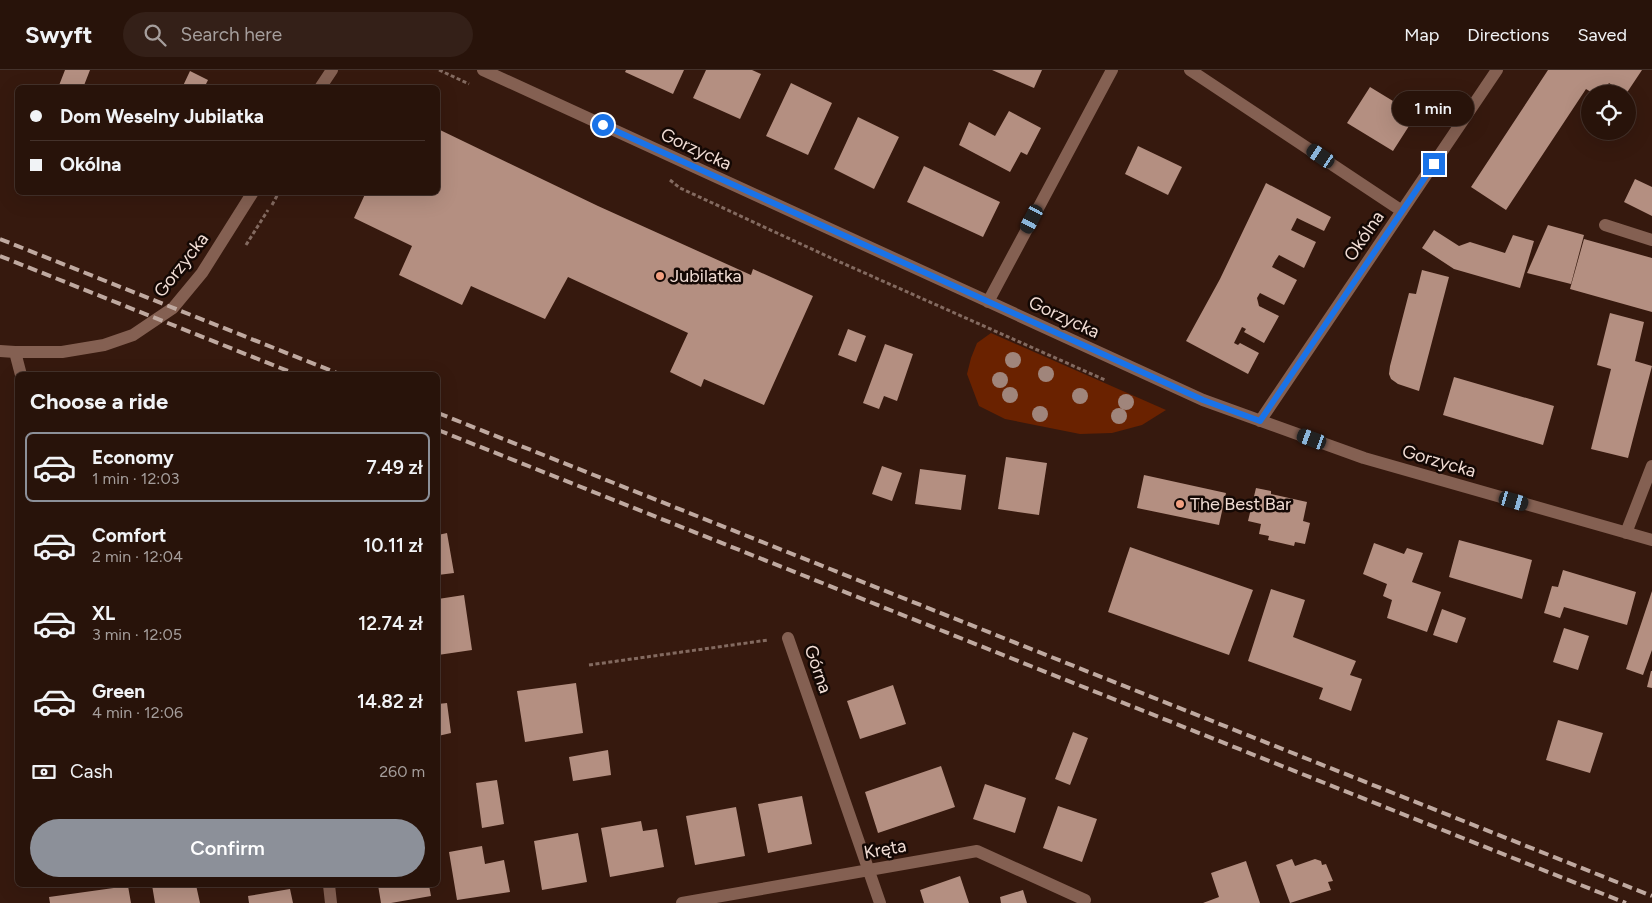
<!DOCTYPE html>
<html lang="en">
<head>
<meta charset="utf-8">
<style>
  body { margin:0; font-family:Figtree,sans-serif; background:#342018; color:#f1f3f6; height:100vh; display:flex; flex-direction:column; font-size:19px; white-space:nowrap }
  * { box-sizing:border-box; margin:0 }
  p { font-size:16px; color:#a59e9c }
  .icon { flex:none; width:28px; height:28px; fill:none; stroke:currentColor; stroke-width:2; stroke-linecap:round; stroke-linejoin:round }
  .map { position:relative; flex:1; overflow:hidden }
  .panel { position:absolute; left:15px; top:302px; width:425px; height:515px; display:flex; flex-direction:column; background:#28130a; border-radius:8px; box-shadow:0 5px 20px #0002,0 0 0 1px #44322b }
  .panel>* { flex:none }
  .guide { position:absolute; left:15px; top:15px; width:425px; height:110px; border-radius:8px; box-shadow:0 5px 20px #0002,0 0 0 1px #44322b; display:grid; align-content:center; height:110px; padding:0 15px; background:#28130a }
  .tools { position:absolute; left:1581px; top:15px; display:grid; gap:10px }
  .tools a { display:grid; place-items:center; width:55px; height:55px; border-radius:50%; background:#28130a; box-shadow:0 5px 20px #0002,0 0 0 1px #44322b; font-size:25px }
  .end { position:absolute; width:22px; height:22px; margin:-11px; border:6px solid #1a73e8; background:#fff; box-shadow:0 0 0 2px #fff }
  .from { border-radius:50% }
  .bubble { position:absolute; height:35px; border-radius:18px; background:#28130a; box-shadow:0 5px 20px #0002,0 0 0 1px #44322b; font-size:16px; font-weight:600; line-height:35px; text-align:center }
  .car { position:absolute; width:15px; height:30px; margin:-15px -8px; border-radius:6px; box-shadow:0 0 4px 1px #0007; background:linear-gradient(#222 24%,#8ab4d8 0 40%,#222 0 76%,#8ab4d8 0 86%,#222 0) }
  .guide b { display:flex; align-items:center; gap:18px; height:48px; font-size:19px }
  .guide b+b { border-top:1px solid #44322b }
  .guide i { width:12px; height:12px; background:#f1f3f6 }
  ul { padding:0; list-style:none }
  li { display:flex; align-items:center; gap:15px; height:70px; margin:0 10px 8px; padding:0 5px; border:2px solid transparent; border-radius:8px }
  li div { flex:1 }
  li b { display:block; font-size:19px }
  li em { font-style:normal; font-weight:600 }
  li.on { border-color:#8c9099 }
  li>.icon { width:45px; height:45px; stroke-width:1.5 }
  h2 { padding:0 15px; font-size:22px; line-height:60px }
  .pay { display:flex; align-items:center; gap:12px; height:55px; padding:0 15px; font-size:19px }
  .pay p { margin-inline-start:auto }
  .cta { display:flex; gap:10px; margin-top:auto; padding:10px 15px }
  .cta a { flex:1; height:58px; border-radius:30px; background:#8c9099; color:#fff; font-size:20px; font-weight:600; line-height:58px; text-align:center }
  header { display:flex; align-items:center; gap:30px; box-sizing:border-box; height:70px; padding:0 25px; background:#28130a; border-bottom:1px solid #44322b }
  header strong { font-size:24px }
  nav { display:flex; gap:28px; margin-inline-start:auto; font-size:18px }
  .search { width:350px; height:45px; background:#342018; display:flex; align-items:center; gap:12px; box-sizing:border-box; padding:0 18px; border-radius:28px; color:#a59e9c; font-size:19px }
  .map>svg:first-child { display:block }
</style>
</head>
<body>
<header>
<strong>Swyft</strong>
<div class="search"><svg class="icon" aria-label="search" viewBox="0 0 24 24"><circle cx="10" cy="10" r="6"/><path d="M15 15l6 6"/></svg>Search here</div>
<nav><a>Map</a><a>Directions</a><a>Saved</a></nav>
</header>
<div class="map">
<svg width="1652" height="833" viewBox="0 0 1652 833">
  <rect width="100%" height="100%" fill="#36190e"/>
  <path fill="#6a2200" d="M 991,263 L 1166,340 L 1142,355 L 1112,363 L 1080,364 L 1005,349 L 979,336 L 967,304 L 971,288 L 977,273 Z"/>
  <path fill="#b48f81" d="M 65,0 L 90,0 L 83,18 L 58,18 Z
    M 626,0 L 684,0 L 673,24 L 625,2 Z
    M 706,0 L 752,0 L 761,4 L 740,49 L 693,28 Z
    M 992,0 L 1042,0 L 1034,18 Z
    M 1548,0 L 1642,0 L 1626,24 L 1609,13 L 1601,24 L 1594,24 L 1586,19 L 1506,140 L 1471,117 Z
    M 190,1 L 208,10 L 204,18 L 182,18 Z
    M 791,13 L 832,33 L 808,85 L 766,66 Z
    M 1370,17 L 1416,45 L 1393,81 L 1347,53 Z
    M 1009,41 L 1041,58 L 1027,85 L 1021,82 L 1010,102 L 959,75 L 969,52 L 995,66 Z
    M 858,47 L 899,67 L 874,119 L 834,99 Z
    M 438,59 L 598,136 L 751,205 L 753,199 L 813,226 L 764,335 L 704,309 L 701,317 L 670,302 L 688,263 L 568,207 L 545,249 L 471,216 L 462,235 L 399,205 L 412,176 L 354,148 L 366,122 L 438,122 Z
    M 1138,76 L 1182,97 L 1168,125 L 1125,104 Z
    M 924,96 L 1000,132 L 983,167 L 907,132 Z
    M 1635,109 L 1652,117 L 1652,146 L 1624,132 Z
    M 1266,113 L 1331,147 L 1324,161 L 1297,148 L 1291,160 L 1316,172 L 1304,198 L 1279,185 L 1275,191 L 1272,197 L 1297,210 L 1284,235 L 1260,223 L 1257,228 L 1259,236 L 1279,246 L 1264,273 L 1244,262 L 1246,259 L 1242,257 L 1234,273 L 1238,275 L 1240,273 L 1259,283 L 1248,304 L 1186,271 L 1220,209 Z
    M 1548,155 L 1584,165 L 1571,214 L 1527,203 Z
    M 1434,160 L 1459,176 L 1470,172 L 1505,183 L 1513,165 L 1534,171 L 1520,218 L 1454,199 L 1422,178 Z
    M 1584,169 L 1652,188 L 1652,242 L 1570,219 Z
    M 1422,200 L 1449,207 L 1419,321 L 1398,314 L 1391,309 L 1389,304 L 1390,296 L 1409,223 L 1416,224 Z
    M 1610,243 L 1644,252 L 1635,291 L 1652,296 L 1628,388 L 1591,379 L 1611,299 L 1597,295 Z
    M 848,259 L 866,266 L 856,292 L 838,285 Z
    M 885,274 L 913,284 L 897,331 L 884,326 L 879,339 L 863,333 Z
    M 1454,307 L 1554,336 L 1543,375 L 1443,345 Z
    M 1006,387 L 1047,393 L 1039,445 L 998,439 Z
    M 882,396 L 902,403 L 892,431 L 872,424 Z
    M 920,399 L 966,405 L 961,440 L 915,434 Z
    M 1144,405 L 1226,423 L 1219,455 L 1137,438 Z
    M 1256,418 L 1271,421 L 1271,424 L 1307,432 L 1303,451 L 1310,453 L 1305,474 L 1295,472 L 1294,476 L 1268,470 L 1269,466 L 1259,464 L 1261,454 L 1248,451 Z
    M 447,463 L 454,503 L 438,505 L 438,465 Z
    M 1459,470 L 1532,490 L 1522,529 L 1449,507 Z
    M 1374,473 L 1404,484 L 1407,478 L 1423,483 L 1412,512 L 1441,522 L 1427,562 L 1387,548 L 1392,530 L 1383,526 L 1387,514 L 1363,504 Z
    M 1130,477 L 1253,520 L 1229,585 L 1108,542 Z
    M 1563,500 L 1636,522 L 1627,555 L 1564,537 L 1560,548 L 1544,543 L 1552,516 L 1558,517 Z
    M 1271,519 L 1305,530 L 1293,567 L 1356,591 L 1350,605 L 1362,609 L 1351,641 L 1319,629 L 1323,618 L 1248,591 Z
    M 1652,521 L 1652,580 L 1643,605 L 1626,599 Z
    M 464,525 L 472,580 L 438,585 L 438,529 Z
    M 1442,539 L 1466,548 L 1457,573 L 1433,565 Z
    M 1564,558 L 1589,566 L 1578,600 L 1553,592 Z
    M 1651,601 L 1652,601 L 1652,618 L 1647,617 Z
    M 576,613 L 583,663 L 525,672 L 517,621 Z
    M 893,615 L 906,654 L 860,669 L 847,631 Z
    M 447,633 L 451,663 L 438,666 L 438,634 Z
    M 1558,650 L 1603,663 L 1590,703 L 1546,690 Z
    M 1073,662 L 1088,668 L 1070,715 L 1055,709 Z
    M 608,680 L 611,705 L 573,711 L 569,687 Z
    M 941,696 L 955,737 L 878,763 L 865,722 Z
    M 497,710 L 504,754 L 482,758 L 476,713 Z
    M 985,714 L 1026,728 L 1015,763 L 973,749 Z
    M 802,726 L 812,774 L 768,783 L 758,734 Z
    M 1058,736 L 1097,749 L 1082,792 L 1043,778 Z
    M 736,737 L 745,786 L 695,795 L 686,746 Z
    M 641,751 L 643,761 L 657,759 L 664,797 L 610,807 L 601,758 Z
    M 578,763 L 587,812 L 542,820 L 534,771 Z
    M 482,776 L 485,794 L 504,790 L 510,822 L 457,830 L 449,782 Z
    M 1292,789 L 1295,796 L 1315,789 L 1321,791 L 1322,795 L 1326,794 L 1333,811 L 1328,812 L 1331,820 L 1290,833 L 1276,795 Z
    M 1246,791 L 1260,833 L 1203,833 L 1219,827 L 1211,803 Z
    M 960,806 L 969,833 L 924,833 L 920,820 Z
    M 152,815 L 196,815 L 200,833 L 155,833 Z
    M 378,815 L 429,815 L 431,826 L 391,833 L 381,833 Z
    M 128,816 L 131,833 L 50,833 L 49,827 Z
    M 290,819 L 293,833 L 249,833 L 248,826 Z
    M 1023,820 L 1027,833 L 1001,833 L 1000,827 Z"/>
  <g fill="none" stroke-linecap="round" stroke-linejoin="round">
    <path stroke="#836a60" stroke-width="3" stroke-dasharray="4 2.5" stroke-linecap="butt" d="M 439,0 L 469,14
      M 670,110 L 680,118 L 831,188 L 1105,310
      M 272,135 L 279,122
      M 246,175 L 268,140
      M 589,595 L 768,570"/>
    <path stroke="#846052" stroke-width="12" d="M 483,0 L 1203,330 L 1364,388 L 1652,470
      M 1190,0 L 1402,141
      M 320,18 L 332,0
      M 1605,155 L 1652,170
      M 988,232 L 1112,0
      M 0,281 L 15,282 L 62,282 L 104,275 L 133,265 L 173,238 L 202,203 L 253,122
      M 15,282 L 21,305
      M 1260,351 L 1497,0
      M 1626,463 L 1652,396
      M 788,568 L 880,833
      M 329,815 L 331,833
      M 682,833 L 977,781 L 1085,830"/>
    <path stroke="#bfa9a0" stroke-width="4" stroke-dasharray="10 5" stroke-linecap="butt" d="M 0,169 L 342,305
      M 0,186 L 298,305
      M 438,343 L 1652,826
      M 438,360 L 1626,833"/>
  </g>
  <g fill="#a0857b">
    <circle cx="1013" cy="290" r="8"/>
    <circle cx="1046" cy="304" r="8"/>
    <circle cx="1000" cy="310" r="8"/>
    <circle cx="1010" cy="325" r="8"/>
    <circle cx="1080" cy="326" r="8"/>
    <circle cx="1126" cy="332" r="8"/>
    <circle cx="1040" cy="344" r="8"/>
    <circle cx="1119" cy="346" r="8"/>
  </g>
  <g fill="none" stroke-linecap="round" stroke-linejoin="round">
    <path stroke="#1a73e8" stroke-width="6" d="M 603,55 L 1203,330 L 1260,351 L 1434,94"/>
  </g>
  <g fill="#f2a081" stroke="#140804" stroke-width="2">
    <circle cx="660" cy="206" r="5"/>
    <circle cx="1180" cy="434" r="5"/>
  </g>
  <g text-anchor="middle" stroke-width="5" stroke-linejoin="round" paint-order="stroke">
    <g font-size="18" fill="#f1ddd5" stroke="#140804">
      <text transform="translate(696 79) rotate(25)" y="6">Gorzycka</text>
      <text transform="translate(1364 166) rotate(-56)" y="6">Okólna</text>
      <text transform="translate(181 195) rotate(-52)" y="6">Gorzycka</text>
      <text transform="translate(1064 247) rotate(25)" y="6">Gorzycka</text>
      <text transform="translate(1439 391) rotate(16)" y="6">Gorzycka</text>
      <text transform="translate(818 599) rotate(71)" y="6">Górna</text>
      <text transform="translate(885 779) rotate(-10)" y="6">Kręta</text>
    </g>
    <g font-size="18" fill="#f1ddd5" stroke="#140804" text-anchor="start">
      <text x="670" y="212">Jubilatka</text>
      <text x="1190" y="440">The Best Bar</text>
    </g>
  </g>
</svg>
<div class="tools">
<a><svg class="icon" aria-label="locate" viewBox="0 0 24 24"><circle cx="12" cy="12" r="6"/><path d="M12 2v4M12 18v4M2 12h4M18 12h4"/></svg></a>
</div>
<i class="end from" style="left:603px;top:55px"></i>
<i class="end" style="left:1434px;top:94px"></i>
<div class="bubble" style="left:1392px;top:21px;width:82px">1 min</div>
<i class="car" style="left:1321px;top:86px;rotate:304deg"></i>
<i class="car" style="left:1032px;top:149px;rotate:208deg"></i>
<i class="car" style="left:1312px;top:369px;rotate:290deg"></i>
<i class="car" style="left:1514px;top:431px;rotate:106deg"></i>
<div class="guide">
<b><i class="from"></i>Dom Weselny Jubilatka</b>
<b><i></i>Okólna</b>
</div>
<section class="panel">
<h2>Choose a ride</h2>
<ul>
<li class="on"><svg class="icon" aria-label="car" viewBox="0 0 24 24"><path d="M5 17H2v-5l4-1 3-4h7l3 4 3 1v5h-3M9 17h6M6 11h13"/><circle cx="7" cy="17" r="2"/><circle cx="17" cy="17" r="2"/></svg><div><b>Economy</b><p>1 min · 12:03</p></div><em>7.49 zł</em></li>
<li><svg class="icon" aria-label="car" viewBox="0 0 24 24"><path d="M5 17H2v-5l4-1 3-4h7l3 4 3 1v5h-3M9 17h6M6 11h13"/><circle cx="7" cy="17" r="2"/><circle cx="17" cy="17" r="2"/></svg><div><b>Comfort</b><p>2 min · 12:04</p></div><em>10.11 zł</em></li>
<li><svg class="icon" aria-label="car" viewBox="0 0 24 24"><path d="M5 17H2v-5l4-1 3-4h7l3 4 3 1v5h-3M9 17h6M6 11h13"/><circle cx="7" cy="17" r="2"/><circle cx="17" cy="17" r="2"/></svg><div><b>XL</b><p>3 min · 12:05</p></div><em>12.74 zł</em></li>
<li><svg class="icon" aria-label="car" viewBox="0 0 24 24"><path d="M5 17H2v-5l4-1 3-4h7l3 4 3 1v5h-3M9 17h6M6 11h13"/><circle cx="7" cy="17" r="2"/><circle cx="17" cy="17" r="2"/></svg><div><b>Green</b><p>4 min · 12:06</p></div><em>14.82 zł</em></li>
</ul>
<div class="pay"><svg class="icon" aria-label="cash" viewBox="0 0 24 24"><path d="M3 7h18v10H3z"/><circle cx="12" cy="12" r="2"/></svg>Cash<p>260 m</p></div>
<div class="cta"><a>Confirm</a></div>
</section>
</div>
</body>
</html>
